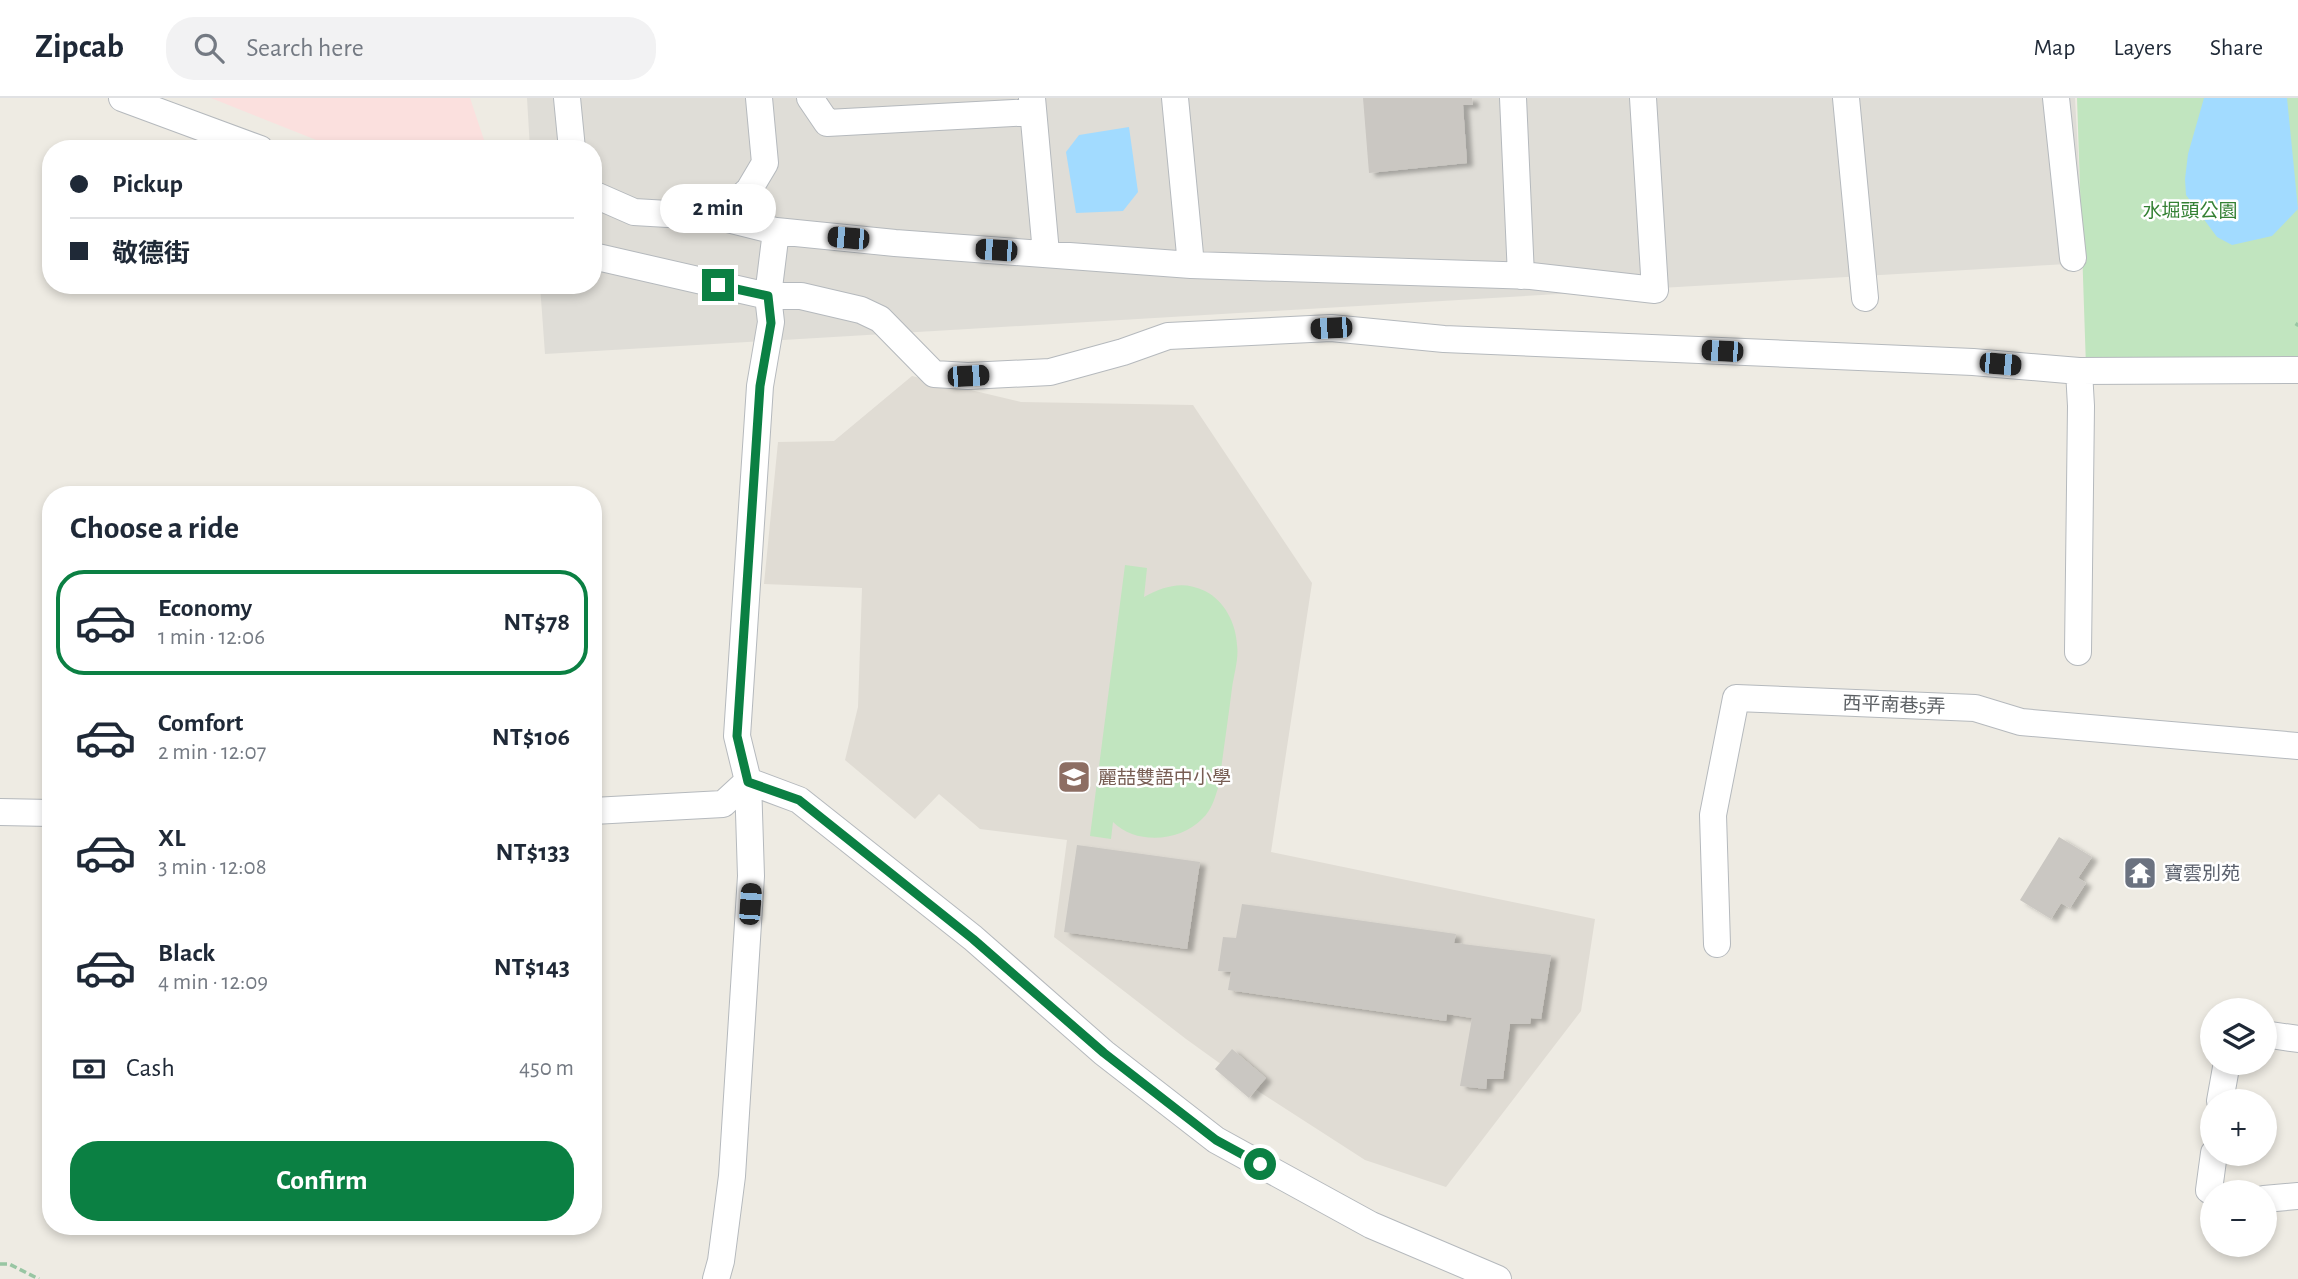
<!DOCTYPE html>
<html lang="en">
<head>
<meta charset="utf-8">
<style>
  body { margin:0; font-family:"Alegreya Sans","Noto Sans TC",sans-serif; background:#f2f2f3; color:#1f2937; height:100vh; display:flex; flex-direction:column; font-size:26px; white-space:nowrap }
  * { box-sizing:border-box; margin:0 }
  p { font-size:23px; color:#747a83 }
  .icon { flex:none; width:38px; height:38px; fill:none; stroke:currentColor; stroke-width:2; stroke-linecap:round; stroke-linejoin:round }
  .map { position:relative; flex:1; overflow:hidden }
  .side { position:absolute; left:42px; top:388px; width:560px; height:749px; display:flex; flex-direction:column; background:#fff; border-radius:28px; box-shadow:0 4px 10px #0003 }
  .side>* { flex:none }
  .top-card { position:absolute; left:42px; top:42px; width:560px; height:154px; border-radius:28px; box-shadow:0 4px 10px #0003; display:grid; align-content:center; height:154px; padding:0 28px; background:#fff }
  .tools { position:absolute; left:2200px; top:900px; display:grid; gap:14px }
  .tools a { display:grid; place-items:center; width:77px; height:77px; border-radius:50%; background:#fff; box-shadow:0 4px 10px #0003; font-size:35px }
  .end { position:absolute; width:32px; height:32px; margin:-16px; border:9px solid #0b8043; background:#fff; box-shadow:0 0 0 4px #fff }
  .from { border-radius:50% }
  .bubble { position:absolute; height:49px; border-radius:24px; background:#fff; box-shadow:0 4px 10px #0003; font-size:23px; font-weight:700; line-height:49px; text-align:center }
  .car { position:absolute; width:21px; height:42px; margin:-21px -10px; border-radius:9px; box-shadow:0 0 5px 2px #0007; background:linear-gradient(#222 24%,#8ab4d8 0 40%,#222 0 76%,#8ab4d8 0 86%,#222 0) }
  .top-card b { display:flex; align-items:center; gap:24px; height:66px; font-size:26px }
  .top-card b+b { border-top:2px solid #e0e1e3 }
  .top-card i { width:18px; height:18px; background:#1f2937 }
  ul { padding:0; list-style:none }
  li { display:flex; align-items:center; gap:21px; height:105px; margin:0 14px 10px; padding:0 14px; border:4px solid transparent; border-radius:28px }
  li div { flex:1 }
  li b { display:block; font-size:26px }
  li em { font-style:normal; font-weight:700 }
  li.on { border-color:#0b8043 }
  li>.icon { width:63px; height:63px; stroke-width:1.5 }
  h2 { padding:0 28px; font-size:32px; line-height:84px }
  .pay { display:flex; align-items:center; gap:18px; height:77px; padding:0 28px; font-size:26px }
  .pay p { margin-inline-start:auto }
  .action { display:flex; gap:14px; margin-top:auto; padding:14px 28px }
  .action a { flex:1; height:80px; border-radius:28px; background:#0b8043; color:#fff; font-size:28px; font-weight:700; line-height:80px; text-align:center }
  header { display:flex; align-items:center; gap:42px; box-sizing:border-box; height:98px; padding:0 35px; background:#fff; border-bottom:2px solid #e0e1e3 }
  header strong { font-size:33px }
  nav { display:flex; gap:38px; margin-inline-start:auto; font-size:24px }
  .search { width:490px; height:63px; background:#f2f2f3; display:flex; align-items:center; gap:18px; box-sizing:border-box; padding:0 24px; border-radius:28px; color:#747a83; font-size:26px }
  .map>svg:first-child { display:block }
</style>
</head>
<body>
<header>
<strong>Zipcab</strong>
<div class="search"><svg class="icon" aria-label="search" viewBox="0 0 24 24"><circle cx="10" cy="10" r="6"/><path d="M15 15l6 6"/></svg>Search here</div>
<nav><a>Map</a><a>Layers</a><a>Share</a></nav>
</header>
<div class="map">
<svg width="2298" height="1181" viewBox="0 0 2298 1181">
  <defs>
    <filter id="shadow"><feDropShadow dx="6" dy="3.5" stdDeviation="2" flood-color="#0004"/></filter>
  </defs>
  <rect width="100%" height="100%" fill="#eeebe3"/>
  <path fill="#dfddd7" d="M 527,0 L 2075,0 L 2084,165 L 545,256 L 540,187 L 593,187 L 593,51 L 530,51 Z"/>
  <path fill="#e0dcd4" d="M 912,278 L 1021,304 L 1193,307 L 1312,485 L 1271,754 L 1595,821 L 1581,913 L 1446,1089 L 1365,1062 L 1261,995 L 1186,941 L 1054,839 L 1067,742 L 980,731 L 939,696 L 915,721 L 845,662 L 858,609 L 862,490 L 764,486 L 778,344 L 834,343 Z"/>
  <path fill="#fbe0de" d="M 211,0 L 470,0 L 487,51 L 339,51 Z"/>
  <path fill="#c1e5bf" d="M 2077,0 L 2298,0 L 2298,262 L 2086,269 Z
    M 1125,467 L 1147,470 L 1144,499 C 1164,488 1183,482 1205,493 C 1225,503 1236,526 1237,547 C 1239,560 1234,576 1232,590 C 1228,622 1223,655 1219,687 C 1215,699 1212,712 1202,721 C 1180,744 1136,747 1113,724 L 1111,741 L 1090,738 Z"/>
  <path fill="#a2dbff" d="M 2204,0 L 2287,0 L 2298,111 L 2272,138 L 2232,147 L 2217,139 L 2186,97 L 2185,81 L 2188,56 Z
    M 1129,29 L 1138,94 L 1123,113 L 1076,115 L 1066,54 L 1079,37 Z"/>
  <path fill="#cac7c2" filter="url(#shadow)" d="M 1363,0 L 1472,0 L 1473,7 L 1463,7 L 1467,65 L 1369,75 Z
    M 2059,739 L 2092,759 L 2078,780 L 2086,785 L 2070,810 L 2061,805 L 2051,821 L 2020,802 Z
    M 1077,747 L 1200,764 L 1187,851 L 1064,834 Z
    M 1242,806 L 1456,836 L 1454,845 L 1551,857 L 1541,921 L 1531,920 L 1530,926 L 1510,926 L 1503,981 L 1487,981 L 1486,991 L 1460,988 L 1472,920 L 1447,916 L 1446,923 L 1228,892 L 1231,874 L 1218,873 L 1223,839 L 1236,840 Z
    M 1232,951 L 1266,980 L 1249,1000 L 1215,971 Z"/>
  <g fill="none" stroke-linecap="round" stroke-linejoin="round">
    <defs>
      <path id="minor" d="M 122,0 L 260,51
        M 567,0 L 572,51
        M 810,0 L 827,25 L 1033,14
        M 1032,0 L 1046,155
        M 1175,0 L 1191,167
        M 1513,0 L 1521,178
        M 1846,0 L 1865,200
        M 2056,0 L 2073,160
        M 593,96 L 634,114 L 719,119 L 749,92 L 765,65 L 759,0
        M 719,119 L 776,133
        M 593,158 L 768,198 L 801,198 L 861,212 L 880,221 L 934,276 L 968,278 L 1050,274 L 1123,254 L 1168,238 L 1331,230 L 1444,241 L 1973,264 L 2079,273 L 2298,272
        M 2078,554 L 2081,308 L 2079,273
        M 593,713 L 723,706 L 748,683
        M 0,714 L 51,715
        M 1717,846 L 1713,717 L 1736,600 L 1975,610 L 2021,624 L 2298,648
        M 2264,936 L 2298,941
        M 2220,1003 L 2227,964
        M 2212,1094 L 2209,1092 L 2214,1055
        M 2264,1101 L 2298,1098
        M 716,1181 L 721,1163 L 732,1078 L 751,778 L 748,683
        M 1498,1181 L 1371,1127 L 1216,1042 L 1104,955 L 973,840 L 799,702 L 748,683 L 737,638 L 760,288 L 771,224 L 768,198 L 776,133 L 895,145 L 1191,167 L 1531,178 L 1655,192 L 1643,0"/>
    </defs>
    <use href="#minor" stroke="#b5b9bd" stroke-width="28"/>
    <path stroke="#98c6a3" stroke-width="3.5" stroke-dasharray="7 3.5" stroke-linecap="butt" d="M 2296,228 L 2298,225
      M 0,1166 L 9,1166 L 39,1181"/>
    <use href="#minor" stroke="#fff" stroke-width="26"/>
  </g>
  <g fill="none" stroke-linecap="round" stroke-linejoin="round">
    <path stroke="#0b8043" stroke-width="9" d="M 718,187 L 768,198 L 771,225 L 760,288 L 737,638 L 748,684 L 799,702 L 973,841 L 1104,955 L 1216,1042 L 1260,1066"/>
  </g>
  <defs>
    <symbol id="school-square" viewBox="-11 -11 22 22"><rect x="-9" y="-9" width="18" height="18" rx="4" fill="#8d6e63" stroke="#fff"/><path d="M0-5L7-2L0 1L-7-2ZM-4 1L0 2.5L4 1V4Q0 6-4 4Z" fill="#fff"/></symbol>
    <symbol id="temple-square" viewBox="-11 -11 22 22"><rect x="-9" y="-9" width="18" height="18" rx="4" fill="#6b7280" stroke="#fff"/><path d="M0-6L5-2H3V0L6.5 2.5H4V6H1.5V3h-3V6H-4V2.5H-6.5L-3 0V-2H-5Z" fill="#fff"/></symbol>
  </defs>
  <g fill-rule="evenodd">
    <use href="#school-square" x="1055" y="660" width="38" height="38"/>
    <use href="#temple-square" x="2121" y="756" width="38" height="38"/>
  </g>
  <g text-anchor="middle" stroke-width="5" stroke-linejoin="round" paint-order="stroke">
    <g font-size="19" fill="#348134" stroke="#fff">
      <text x="2190" y="119">水堀頭公園</text>
    </g>
    <g font-size="19" fill="#5b5f63" stroke="#fff">
      <text transform="translate(1894 606) rotate(2)" y="7">西平南巷5弄</text>
    </g>
    <g font-size="19" fill="#785e54" stroke="#fff" text-anchor="start">
      <text x="1098" y="686">麗喆雙語中小學</text>
    </g>
    <g font-size="19" fill="#5b616d" stroke="#fff" text-anchor="start">
      <text x="2164" y="782">寶雲別苑</text>
    </g>
  </g>
</svg>
<div class="tools">
<a><svg class="icon" aria-label="layers" viewBox="0 0 24 24"><path d="M12 4l9 5-9 5-9-5zM3 14l9 5 9-5"/></svg></a>
<a>+</a>
<a>−</a>
</div>
<i class="end from" style="left:1260px;top:1066px"></i>
<i class="end" style="left:718px;top:187px"></i>
<div class="bubble" style="left:660px;top:86px;width:116px">2 min</div>
<i class="car" style="left:848px;top:140px;rotate:275deg"></i>
<i class="car" style="left:996px;top:152px;rotate:274deg"></i>
<i class="car" style="left:1331px;top:230px;rotate:267deg"></i>
<i class="car" style="left:1722px;top:253px;rotate:273deg"></i>
<i class="car" style="left:2000px;top:266px;rotate:95deg"></i>
<i class="car" style="left:968px;top:278px;rotate:87deg"></i>
<i class="car" style="left:750px;top:806px;rotate:4deg"></i>
<div class="top-card">
<b><i class="from"></i>Pickup</b>
<b><i></i>敬德街</b>
</div>
<section class="side">
<h2>Choose a ride</h2>
<ul>
<li class="on"><svg class="icon" aria-label="car" viewBox="0 0 24 24"><path d="M5 17H2v-5l4-1 3-4h7l3 4 3 1v5h-3M9 17h6M6 11h13"/><circle cx="7" cy="17" r="2"/><circle cx="17" cy="17" r="2"/></svg><div><b>Economy</b><p>1 min · 12:06</p></div><em>NT$78</em></li>
<li><svg class="icon" aria-label="car" viewBox="0 0 24 24"><path d="M5 17H2v-5l4-1 3-4h7l3 4 3 1v5h-3M9 17h6M6 11h13"/><circle cx="7" cy="17" r="2"/><circle cx="17" cy="17" r="2"/></svg><div><b>Comfort</b><p>2 min · 12:07</p></div><em>NT$106</em></li>
<li><svg class="icon" aria-label="car" viewBox="0 0 24 24"><path d="M5 17H2v-5l4-1 3-4h7l3 4 3 1v5h-3M9 17h6M6 11h13"/><circle cx="7" cy="17" r="2"/><circle cx="17" cy="17" r="2"/></svg><div><b>XL</b><p>3 min · 12:08</p></div><em>NT$133</em></li>
<li><svg class="icon" aria-label="car" viewBox="0 0 24 24"><path d="M5 17H2v-5l4-1 3-4h7l3 4 3 1v5h-3M9 17h6M6 11h13"/><circle cx="7" cy="17" r="2"/><circle cx="17" cy="17" r="2"/></svg><div><b>Black</b><p>4 min · 12:09</p></div><em>NT$143</em></li>
</ul>
<div class="pay"><svg class="icon" aria-label="cash" viewBox="0 0 24 24"><path d="M3 7h18v10H3z"/><circle cx="12" cy="12" r="2"/></svg>Cash<p>450 m</p></div>
<div class="action"><a>Confirm</a></div>
</section>
</div>
</body>
</html>
